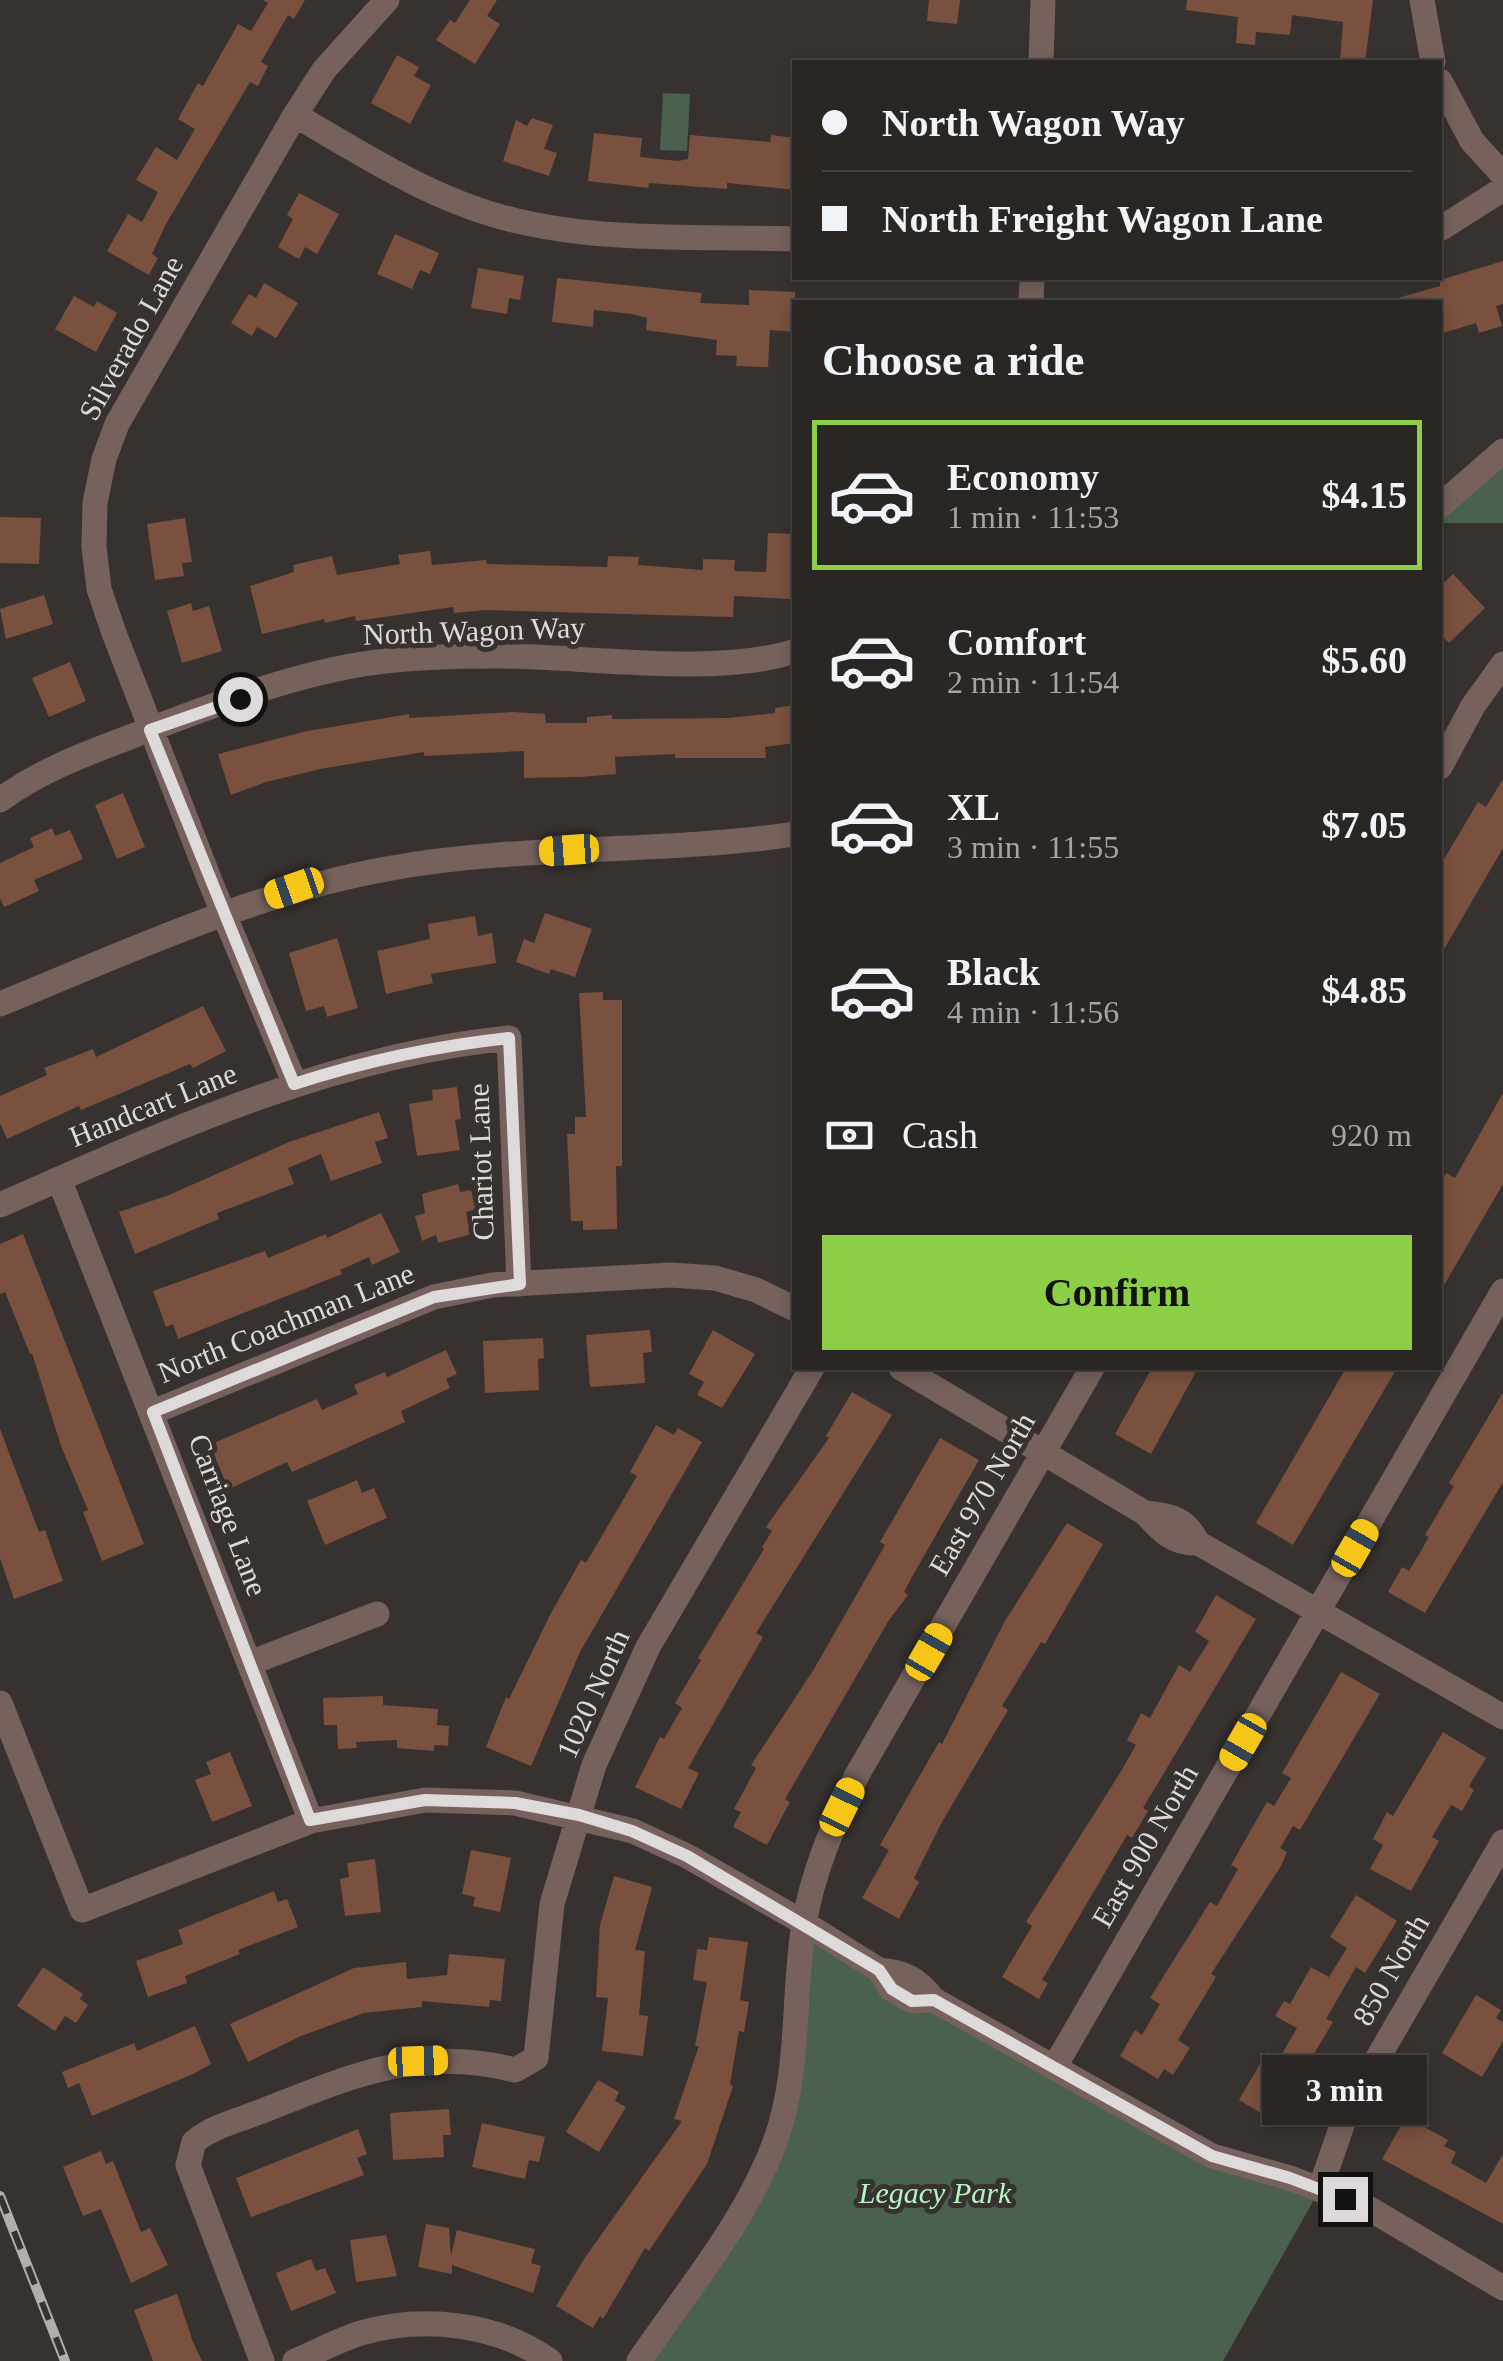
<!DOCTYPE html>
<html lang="en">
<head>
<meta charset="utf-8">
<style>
  body { margin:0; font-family:"Times New Roman",serif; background:#312e2c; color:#f1f3f6; height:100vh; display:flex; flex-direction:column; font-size:38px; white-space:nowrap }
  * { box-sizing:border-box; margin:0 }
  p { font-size:32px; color:#a5a5a6 }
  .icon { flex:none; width:55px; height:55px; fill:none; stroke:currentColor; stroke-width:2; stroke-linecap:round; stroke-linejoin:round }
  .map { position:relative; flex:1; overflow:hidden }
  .side { position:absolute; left:792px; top:300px; width:650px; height:1070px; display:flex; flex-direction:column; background:#292624; border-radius:0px; box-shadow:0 5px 15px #0003,0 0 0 2px #454341 }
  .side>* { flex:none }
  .top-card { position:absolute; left:792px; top:60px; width:650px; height:220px; border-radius:0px; box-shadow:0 5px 15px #0003,0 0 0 2px #454341; display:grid; align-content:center; height:220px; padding:0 30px; background:#292624 }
  .end { position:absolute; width:45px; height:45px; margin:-22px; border:12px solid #dedad9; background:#111; box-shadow:0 0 0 5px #111 }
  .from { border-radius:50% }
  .bubble { position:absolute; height:70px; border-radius:0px; background:#292624; box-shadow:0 5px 15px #0003,0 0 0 2px #454341; font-size:32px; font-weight:700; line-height:70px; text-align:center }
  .car { position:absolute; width:30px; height:60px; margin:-30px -15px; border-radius:12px; box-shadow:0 0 8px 2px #0007; background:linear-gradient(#f5c518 24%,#345 0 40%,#f5c518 0 76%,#345 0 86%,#f5c518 0) }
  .top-card b { display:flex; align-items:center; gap:35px; height:95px; font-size:38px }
  .top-card b+b { border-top:2px solid #454341 }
  .top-card i { width:25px; height:25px; background:#f1f3f6 }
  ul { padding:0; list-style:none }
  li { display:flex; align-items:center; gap:30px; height:150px; margin:0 20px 15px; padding:0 10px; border:5px solid transparent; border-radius:0px }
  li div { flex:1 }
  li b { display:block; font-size:38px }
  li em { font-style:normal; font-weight:700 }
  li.on { border-color:#8cce45 }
  li>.icon { width:90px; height:90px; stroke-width:1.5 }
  h2 { padding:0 30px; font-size:45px; line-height:120px }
  .pay { display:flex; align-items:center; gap:25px; height:110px; padding:0 30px; font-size:38px }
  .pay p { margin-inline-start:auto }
  .primary-button { display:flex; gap:20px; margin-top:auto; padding:20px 30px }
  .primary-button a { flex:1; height:115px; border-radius:0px; background:#8cce45; color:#111; font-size:40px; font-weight:700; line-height:115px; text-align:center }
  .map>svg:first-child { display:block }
</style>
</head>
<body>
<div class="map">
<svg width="1503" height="2361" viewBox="0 0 1503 2361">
  <rect width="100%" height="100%" fill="#373230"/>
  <path fill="#49614e" d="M 663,93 L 690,94 L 687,151 L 660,150 Z
    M 1503,451 L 1503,523 L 1440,523 L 1440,507 Z
    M 804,1923 L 1212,2156 L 1320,2189 L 1223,2361 L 639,2361 L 775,2143 Z"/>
  <path fill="#7a503e" d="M 263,0 L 305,0 L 294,19 L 288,15 L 261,62 L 268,66 L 258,86 L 250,82 L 166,224 L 152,254 L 158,258 L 149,275 L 107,251 L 128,214 L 142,222 L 158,192 L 136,180 L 156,147 L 177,160 L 195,129 L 178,119 L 198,83 L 203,86 L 238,24 L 251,31 L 268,3 Z
    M 470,0 L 497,0 L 487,16 L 500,24 L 475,64 L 436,40 L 450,20 L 455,23 Z
    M 929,0 L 960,0 L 957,24 L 927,21 Z
    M 1187,0 L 1373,0 L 1365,62 L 1340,62 L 1343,22 L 1292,15 L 1290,35 L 1256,32 L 1255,45 L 1236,43 L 1238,17 L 1186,10 Z
    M 397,55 L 419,67 L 414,76 L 431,85 L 410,124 L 371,103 Z
    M 532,118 L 553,125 L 544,149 L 557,153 L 549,176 L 503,161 L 516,120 L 527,126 Z
    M 594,133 L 642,138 L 640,157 L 678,161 L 688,159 L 690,135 L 770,142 L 771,135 L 795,138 L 795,190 L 727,183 L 727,189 L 649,183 L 648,188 L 588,181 Z
    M 299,193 L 339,214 L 317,254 L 305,247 L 299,259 L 278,247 L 293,219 L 287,215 Z
    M 395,234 L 439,253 L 430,274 L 420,270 L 412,289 L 377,274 Z
    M 1503,261 L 1503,304 L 1496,306 L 1502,326 L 1479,333 L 1476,323 L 1440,334 L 1440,302 L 1399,302 L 1398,298 L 1440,286 L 1440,280 Z
    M 478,268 L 524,276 L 520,300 L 509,298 L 507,314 L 471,308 Z
    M 557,278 L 702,293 L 700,303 L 749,305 L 749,290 L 795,292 L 795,332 L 770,330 L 768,367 L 736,366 L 737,356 L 716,355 L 717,340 L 646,330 L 647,318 L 632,314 L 594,310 L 593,327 L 552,322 Z
    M 264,283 L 298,303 L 276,338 L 257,327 L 252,336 L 231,323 L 249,294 L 256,298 Z
    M 74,296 L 94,307 L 97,301 L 117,313 L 96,352 L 55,329 Z
    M 0,517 L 41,518 L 39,564 L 0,563 Z
    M 185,518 L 192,562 L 182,563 L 184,576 L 155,580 L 147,524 Z
    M 768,533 L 795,534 L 795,588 L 791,588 L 790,599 L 734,596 L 733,617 L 485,610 L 454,613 L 453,607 L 356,621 L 355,616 L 325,623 L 324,619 L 262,634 L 250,586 L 294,572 L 293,565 L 332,556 L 337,575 L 400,564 L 398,555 L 430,551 L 432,565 L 486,560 L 487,564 L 607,567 L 608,556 L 639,557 L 638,565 L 703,570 L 703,559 L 735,560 L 734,571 L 766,572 Z
    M 1453,574 L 1485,608 L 1449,643 L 1440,634 L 1440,586 Z
    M 44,595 L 53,624 L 6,639 L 0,609 Z
    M 191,603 L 193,611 L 209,606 L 222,651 L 182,663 L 167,611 Z
    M 70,662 L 86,701 L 49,717 L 32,678 Z
    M 795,705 L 795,743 L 765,747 L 766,758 L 675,758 L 675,754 L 615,757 L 616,774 L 580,777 L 524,778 L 524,751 L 424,756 L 424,752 L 325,768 L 266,782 L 231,795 L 218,754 L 307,731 L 409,714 L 409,718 L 513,712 L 545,714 L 546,723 L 587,723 L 587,717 L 612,715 L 612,719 L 728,718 L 775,713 L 775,708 Z
    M 1503,779 L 1503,848 L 1440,956 L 1440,866 L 1478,802 L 1486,807 Z
    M 123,793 L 145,847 L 117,859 L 95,805 Z
    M 52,828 L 55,836 L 70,830 L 83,859 L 34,880 L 39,891 L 4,907 L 0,898 L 0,863 L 34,847 L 30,838 Z
    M 545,913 L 592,929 L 575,977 L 551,969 L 549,974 L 516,962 L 524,939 L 534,943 Z
    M 475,916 L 478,936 L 492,933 L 496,963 L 431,974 L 433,983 L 386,994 L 377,951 L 430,939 L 428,924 Z
    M 337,938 L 358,1008 L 327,1017 L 324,1006 L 306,1011 L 289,953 Z
    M 603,992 L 603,1000 L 622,1000 L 622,1166 L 616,1166 L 617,1229 L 583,1230 L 583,1221 L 571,1221 L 567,1134 L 575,1134 L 575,1117 L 586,1117 L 579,993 Z
    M 203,1006 L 226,1051 L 193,1068 L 190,1064 L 81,1110 L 79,1106 L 7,1139 L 0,1123 L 0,1096 L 47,1075 L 44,1068 L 93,1049 L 96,1057 Z
    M 457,1087 L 461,1119 L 455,1120 L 460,1150 L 417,1156 L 409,1104 L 433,1100 L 432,1090 Z
    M 1503,1093 L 1503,1184 L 1440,1292 L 1440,1184 L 1446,1173 L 1455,1178 Z
    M 379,1112 L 388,1138 L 375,1142 L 382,1163 L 331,1181 L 321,1154 L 288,1168 L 294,1184 L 217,1213 L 219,1219 L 135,1254 L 119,1212 L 169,1195 L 289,1142 Z
    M 458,1184 L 460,1192 L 471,1190 L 476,1209 L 466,1212 L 472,1234 L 438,1243 L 436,1235 L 422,1241 L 415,1216 L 425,1213 L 422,1194 Z
    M 381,1213 L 400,1252 L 372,1265 L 369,1257 L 340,1270 L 342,1274 L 178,1339 L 173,1324 L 166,1327 L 153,1291 L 265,1251 L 268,1258 L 326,1234 L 327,1238 Z
    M 23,1234 L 144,1544 L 102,1561 L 83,1512 L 88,1510 L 61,1446 L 32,1353 L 30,1354 L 5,1292 L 0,1294 L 0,1244 Z
    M 650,1330 L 652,1352 L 643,1353 L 645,1383 L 590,1387 L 586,1335 Z
    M 713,1330 L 755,1354 L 722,1408 L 697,1395 L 704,1382 L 689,1374 Z
    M 543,1338 L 544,1358 L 538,1359 L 539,1390 L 485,1393 L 483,1341 Z
    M 446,1350 L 457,1374 L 446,1379 L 450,1388 L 401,1411 L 405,1422 L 292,1472 L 287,1462 L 229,1489 L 209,1445 L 317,1399 L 322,1410 L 358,1394 L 354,1385 L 385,1372 L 387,1377 Z
    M 1152,1368 L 1198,1368 L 1151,1454 L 1115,1434 Z
    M 1346,1368 L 1397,1368 L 1293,1545 L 1256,1523 Z
    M 852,1392 L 892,1415 L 756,1633 L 763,1637 L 688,1768 L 699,1773 L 681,1809 L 635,1787 L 660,1737 L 664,1739 L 682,1708 L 675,1703 L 701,1660 L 698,1658 L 764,1549 L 762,1547 L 772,1531 L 766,1527 L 829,1438 L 826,1436 Z
    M 1503,1392 L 1503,1482 L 1425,1613 L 1388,1592 L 1402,1567 L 1409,1571 L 1429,1537 L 1425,1535 L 1454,1486 L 1449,1483 Z
    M 656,1425 L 674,1435 L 678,1428 L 702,1442 L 580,1652 L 531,1766 L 486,1747 L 506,1697 L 509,1699 L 550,1615 L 581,1560 L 586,1563 L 637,1476 L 630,1472 Z
    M 0,1429 L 39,1532 L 45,1530 L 63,1581 L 14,1599 L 0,1558 Z
    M 940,1438 L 979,1460 L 913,1575 L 904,1592 L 908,1595 L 889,1620 L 785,1799 L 790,1802 L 767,1845 L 733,1827 L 741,1812 L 734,1809 L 756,1768 L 751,1765 L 814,1669 L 885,1545 L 880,1542 Z
    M 357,1480 L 362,1493 L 374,1488 L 387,1518 L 325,1545 L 307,1501 Z
    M 1067,1523 L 1103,1544 L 1045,1644 L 1041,1642 L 1002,1706 L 1008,1710 L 942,1822 L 914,1878 L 919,1882 L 899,1919 L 862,1898 L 889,1850 L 880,1845 L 939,1742 L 942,1744 L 1005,1621 Z
    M 1216,1595 L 1256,1619 L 1143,1808 L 1148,1811 L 1132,1838 L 1127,1835 L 1042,1980 L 1048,1983 L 1039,1999 L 1002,1977 L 1032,1926 L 1026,1922 L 1120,1773 L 1136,1745 L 1127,1740 L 1141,1713 L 1150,1718 L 1179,1665 L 1190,1672 L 1209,1641 L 1195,1632 Z
    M 1341,1672 L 1380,1694 L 1300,1830 L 1293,1826 L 1280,1848 L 1287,1852 L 1281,1866 L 1211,1974 L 1216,1977 L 1178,2040 L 1190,2048 L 1173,2075 L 1164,2069 L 1158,2079 L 1120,2056 L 1135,2030 L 1142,2035 L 1160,2004 L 1150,1998 L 1210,1902 L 1217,1906 L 1238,1869 L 1231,1865 L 1252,1828 L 1267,1802 L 1274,1806 L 1291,1778 L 1282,1773 Z
    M 383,1696 L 383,1705 L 438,1709 L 437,1725 L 449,1726 L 448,1746 L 434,1745 L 434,1751 L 397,1748 L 397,1740 L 356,1742 L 357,1748 L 338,1749 L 337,1725 L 324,1725 L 323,1698 Z
    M 1443,1732 L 1486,1758 L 1469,1786 L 1474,1790 L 1462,1811 L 1451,1805 L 1432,1837 L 1439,1841 L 1411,1891 L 1370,1869 L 1383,1845 L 1373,1839 L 1387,1812 L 1393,1816 Z
    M 230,1752 L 252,1806 L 212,1822 L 195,1780 L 211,1774 L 206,1762 Z
    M 471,1850 L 511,1858 L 500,1912 L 473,1906 L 475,1897 L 462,1894 Z
    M 375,1859 L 381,1912 L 345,1916 L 340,1879 L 349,1877 L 347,1863 Z
    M 614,1876 L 652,1887 L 635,1950 L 645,1951 L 639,2015 L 648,2016 L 643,2056 L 602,2051 L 608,1998 L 596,1997 L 600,1925 Z
    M 274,1891 L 278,1902 L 287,1899 L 298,1927 L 238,1950 L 240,1954 L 185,1976 L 187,1983 L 148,1997 L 136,1961 L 183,1944 L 178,1930 Z
    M 1356,1895 L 1397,1921 L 1365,1973 L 1356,1967 L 1326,2019 L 1333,2022 L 1295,2085 L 1300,2088 L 1288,2109 L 1282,2106 L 1273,2120 L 1239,2100 L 1267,2052 L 1279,2059 L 1297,2028 L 1275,2016 L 1284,2001 L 1290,2004 L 1311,1967 L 1329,1977 L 1347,1948 L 1330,1937 Z
    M 709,1937 L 748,1942 L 740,2000 L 749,2002 L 744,2032 L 739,2031 L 730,2084 L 733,2086 L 707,2164 L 649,2251 L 645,2248 L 603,2319 L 600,2316 L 593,2328 L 556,2306 L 584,2259 L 682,2121 L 674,2119 L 699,2046 L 695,2046 L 707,1982 L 693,1980 L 697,1949 L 707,1950 Z
    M 449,1954 L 505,1959 L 501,2001 L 490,2000 L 489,2007 L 422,2001 L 422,2007 L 364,2013 L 301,2036 L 248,2062 L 230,2024 L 354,1968 L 406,1962 L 407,1979 L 447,1975 Z
    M 43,1967 L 83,1994 L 80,1999 L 88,2005 L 76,2023 L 65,2016 L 55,2031 L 17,2006 Z
    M 1476,1995 L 1501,2010 L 1496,2018 L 1503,2022 L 1503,2041 L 1482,2077 L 1442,2053 Z
    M 195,2026 L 211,2064 L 193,2074 L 92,2116 L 79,2083 L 68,2088 L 62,2072 L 134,2043 L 137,2051 Z
    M 598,2080 L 619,2092 L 615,2101 L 626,2107 L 599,2152 L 566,2132 Z
    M 449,2109 L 451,2135 L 443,2135 L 444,2157 L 393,2160 L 390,2113 Z
    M 1406,2117 L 1448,2140 L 1444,2146 L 1456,2152 L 1451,2163 L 1486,2183 L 1503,2154 L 1503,2224 L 1382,2159 Z
    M 482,2123 L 545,2137 L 539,2162 L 529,2160 L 525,2179 L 472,2167 Z
    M 358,2129 L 367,2154 L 357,2158 L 364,2175 L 251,2217 L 236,2178 Z
    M 101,2151 L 106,2164 L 113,2161 L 141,2232 L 150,2228 L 168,2265 L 131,2283 L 101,2209 L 83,2216 L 63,2167 Z
    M 426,2224 L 449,2228 L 451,2256 L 457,2230 L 535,2249 L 531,2263 L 541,2266 L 533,2293 L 452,2265 L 452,2274 L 418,2267 Z
    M 386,2235 L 397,2276 L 356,2282 L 350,2240 Z
    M 311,2259 L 316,2271 L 325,2268 L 336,2293 L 291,2311 L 276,2273 Z
    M 177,2294 L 193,2342 L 202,2361 L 153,2361 L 134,2310 Z"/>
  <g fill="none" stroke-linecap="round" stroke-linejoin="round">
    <path stroke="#76615c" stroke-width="25" d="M 1422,0 L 1433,62
      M 1041,62 L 1043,0
      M 1440,81 L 1472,141 L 1503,175
      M 295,115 C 367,157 440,205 522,222 C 610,242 705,236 795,239
      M 1440,229 L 1503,189
      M 1031,302 L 1032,278
      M 1440,506 L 1503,451
      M 1440,767 L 1473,706 L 1503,664
      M 0,800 C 41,770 83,755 130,737 C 209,707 293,673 377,662 C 417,657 460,656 499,656 C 585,656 716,677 795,651
      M 0,1004 C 127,952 251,894 386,869 C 521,844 660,854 795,834
      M 295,1084 L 210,881 L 114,633 L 99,589 L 94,547 L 95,503 L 104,459 L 117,424 L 295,115 L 324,70 L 387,0
      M 59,1179 L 311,1821
      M 0,1205 C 165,1133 328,1056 509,1038 L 519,1284
      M 901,1368 L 1145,1513 C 1161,1531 1173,1544 1198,1543 L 1503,1717
      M 153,1412 L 434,1297 L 492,1285 L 671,1275 L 715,1278 L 756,1290 L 795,1309
      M 1145,1513 C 1171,1515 1186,1519 1198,1543
      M 250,1663 L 377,1614
      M 0,1703 L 82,1910 L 311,1821 L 425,1800 L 515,1803 L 633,1831 L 687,1856 L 804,1923 L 879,1970 L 891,1989 L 912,2001 L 934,2000
      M 879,1970 C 905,1972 918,1979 934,2000 L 1212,2156 L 1290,2178 L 1370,2209 L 1503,2288
      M 1054,2068 L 1503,1291
      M 1320,2189 L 1347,2111 L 1503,1842
      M 262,2361 L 188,2165 L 194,2142 C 212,2126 243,2119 265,2110 C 353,2075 419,2046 515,2070 L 536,2058 L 552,1904 L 594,1765 L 648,1647 L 812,1368
      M 295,2361 C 317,2352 338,2340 361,2333 C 422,2315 497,2323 550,2361
      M 639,2361 C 686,2292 746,2221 775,2142 C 801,2071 792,1997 804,1924 C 813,1871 834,1823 857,1775 L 1092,1368"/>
    <defs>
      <path id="rail" d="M 0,2196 L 65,2361"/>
    </defs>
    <use href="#rail" stroke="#b3aead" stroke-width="10"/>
    <use href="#rail" stroke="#373230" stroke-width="6" stroke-dasharray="19" stroke-linecap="butt"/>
  </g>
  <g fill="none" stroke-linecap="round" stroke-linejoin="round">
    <path stroke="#dedad9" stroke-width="12" d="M 240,699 L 150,730 L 294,1084 C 365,1061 435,1046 509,1038 L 520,1284 L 434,1297 L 153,1412 L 310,1820 L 425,1800 L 515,1803 L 579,1815 L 632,1831 L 687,1856 L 879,1970 L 892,1989 L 912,2001 L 934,2000 L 1212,2156 L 1290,2178 L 1345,2199"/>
  </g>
  <g text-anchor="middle" stroke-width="10" stroke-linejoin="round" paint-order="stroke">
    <g font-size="30" fill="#dedad9" stroke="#373230">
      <text transform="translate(131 338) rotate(-61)" y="10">Silverado Lane</text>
      <text transform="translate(474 631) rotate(-2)" y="10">North Wagon Way</text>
      <text transform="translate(153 1105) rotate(-22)" y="10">Handcart Lane</text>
      <text transform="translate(481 1162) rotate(-92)" y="10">Chariot Lane</text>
      <text transform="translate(286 1323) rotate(-22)" y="10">North Coachman Lane</text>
      <text transform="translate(982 1494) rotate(-60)" y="10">East 970 North</text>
      <text transform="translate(228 1515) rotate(69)" y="10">Carriage Lane</text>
      <text transform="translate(593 1694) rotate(-66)" y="10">1020 North</text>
      <text transform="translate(1145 1846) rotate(-60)" y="10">East 900 North</text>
      <text transform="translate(1391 1970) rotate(-60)" y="10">850 North</text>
    </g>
    <g font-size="30" font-style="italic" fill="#b6f6c4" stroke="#373230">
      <text x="935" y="2203">Legacy Park</text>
    </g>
  </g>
</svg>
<i class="end from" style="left:240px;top:699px"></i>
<i class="end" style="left:1345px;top:2199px"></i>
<div class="bubble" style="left:1262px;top:2055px;width:165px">3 min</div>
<i class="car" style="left:569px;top:850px;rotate:266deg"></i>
<i class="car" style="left:294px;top:888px;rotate:251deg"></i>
<i class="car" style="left:1355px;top:1548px;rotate:30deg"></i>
<i class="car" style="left:929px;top:1652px;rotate:30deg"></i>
<i class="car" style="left:1243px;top:1742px;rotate:210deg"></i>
<i class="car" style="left:842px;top:1807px;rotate:26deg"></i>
<i class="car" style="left:418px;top:2061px;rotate:88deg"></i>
<div class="top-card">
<b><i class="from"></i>North Wagon Way</b>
<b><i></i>North Freight Wagon Lane</b>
</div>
<section class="side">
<h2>Choose a ride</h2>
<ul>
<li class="on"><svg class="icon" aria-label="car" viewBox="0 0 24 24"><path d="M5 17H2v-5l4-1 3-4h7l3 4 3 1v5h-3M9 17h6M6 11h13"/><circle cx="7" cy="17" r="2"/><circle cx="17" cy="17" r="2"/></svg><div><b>Economy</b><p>1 min · 11:53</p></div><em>$4.15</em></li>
<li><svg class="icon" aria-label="car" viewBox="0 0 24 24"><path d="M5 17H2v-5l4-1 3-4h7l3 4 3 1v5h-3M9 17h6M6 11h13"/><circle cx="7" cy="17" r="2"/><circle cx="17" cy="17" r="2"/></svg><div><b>Comfort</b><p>2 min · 11:54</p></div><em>$5.60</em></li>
<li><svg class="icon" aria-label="car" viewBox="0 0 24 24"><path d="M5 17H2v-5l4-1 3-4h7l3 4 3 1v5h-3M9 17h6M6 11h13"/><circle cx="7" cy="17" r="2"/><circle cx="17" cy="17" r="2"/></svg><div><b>XL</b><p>3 min · 11:55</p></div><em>$7.05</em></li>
<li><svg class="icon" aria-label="car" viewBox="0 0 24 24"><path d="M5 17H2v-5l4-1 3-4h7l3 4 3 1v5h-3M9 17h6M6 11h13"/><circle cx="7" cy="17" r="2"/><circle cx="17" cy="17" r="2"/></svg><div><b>Black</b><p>4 min · 11:56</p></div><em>$4.85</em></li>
</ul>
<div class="pay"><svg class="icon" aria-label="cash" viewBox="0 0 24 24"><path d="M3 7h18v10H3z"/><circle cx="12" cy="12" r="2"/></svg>Cash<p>920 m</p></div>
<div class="primary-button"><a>Confirm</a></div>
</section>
</div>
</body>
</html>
